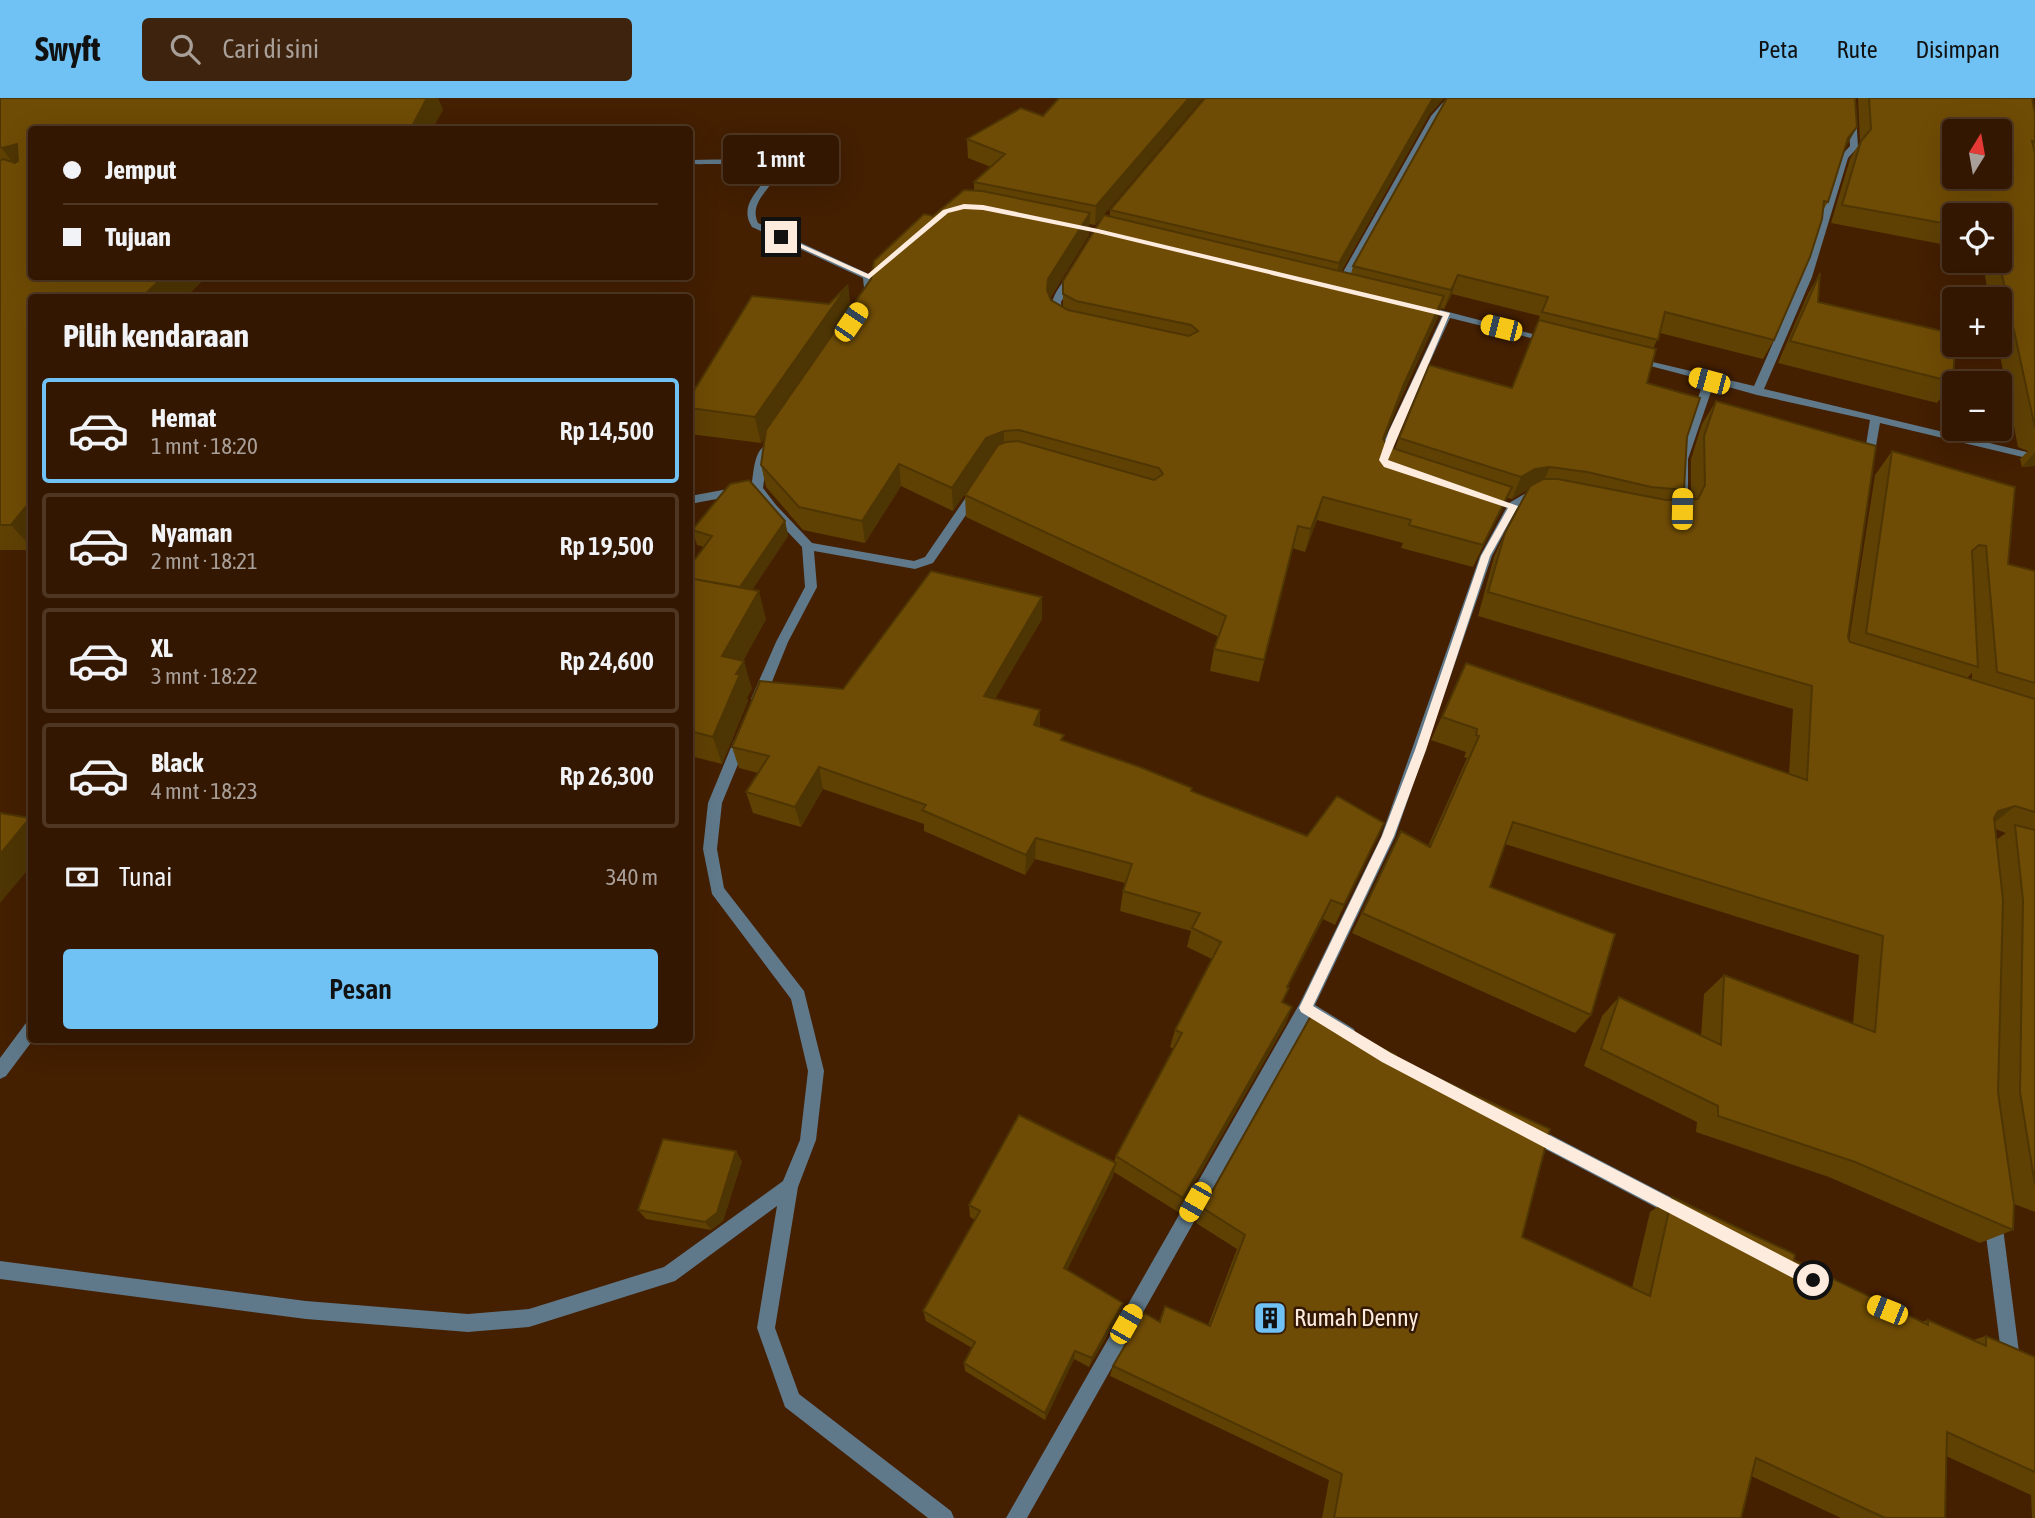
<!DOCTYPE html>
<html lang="id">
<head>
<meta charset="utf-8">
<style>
  body { margin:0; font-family:"Asap Condensed",sans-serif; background:#3e240f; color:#f1f3f6; height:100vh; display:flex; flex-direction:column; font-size:26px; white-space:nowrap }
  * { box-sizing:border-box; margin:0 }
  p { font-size:23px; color:#a99f99 }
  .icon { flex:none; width:38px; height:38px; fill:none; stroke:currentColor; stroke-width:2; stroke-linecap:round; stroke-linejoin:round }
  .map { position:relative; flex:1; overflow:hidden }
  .drawer { position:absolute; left:28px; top:196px; width:665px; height:749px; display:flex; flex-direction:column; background:#331700; border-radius:7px; box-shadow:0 7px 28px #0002,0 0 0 2px #4e3622 }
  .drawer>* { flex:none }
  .banner { position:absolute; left:28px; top:28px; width:665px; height:154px; border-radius:7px; box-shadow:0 7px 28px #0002,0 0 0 2px #4e3622; display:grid; align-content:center; height:154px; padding:0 35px; background:#331700 }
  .needle { width:46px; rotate:11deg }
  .tools { position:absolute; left:1942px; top:21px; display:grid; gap:14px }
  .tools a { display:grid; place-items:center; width:70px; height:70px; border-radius:7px; background:#331700; box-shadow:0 7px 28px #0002,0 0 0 2px #4e3622; font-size:35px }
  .end { position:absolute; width:32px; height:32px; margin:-16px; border:9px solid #fdebdd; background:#111; box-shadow:0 0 0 4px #111 }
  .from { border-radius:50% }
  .bubble { position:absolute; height:49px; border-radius:7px; background:#331700; box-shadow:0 7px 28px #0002,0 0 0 2px #4e3622; font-size:23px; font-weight:600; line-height:49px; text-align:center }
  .car { position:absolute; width:21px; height:42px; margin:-21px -10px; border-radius:9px; box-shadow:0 0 5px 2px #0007; background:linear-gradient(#f5c518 24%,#345 0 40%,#f5c518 0 76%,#345 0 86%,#f5c518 0) }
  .banner b { display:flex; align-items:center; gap:24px; height:66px; font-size:26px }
  .banner b+b { border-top:2px solid #4e3622 }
  .banner i { width:18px; height:18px; background:#f1f3f6 }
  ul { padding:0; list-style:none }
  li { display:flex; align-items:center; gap:21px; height:105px; margin:0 14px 10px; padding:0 21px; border:4px solid #4e3622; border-radius:7px }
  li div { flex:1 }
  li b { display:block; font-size:26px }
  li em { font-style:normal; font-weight:600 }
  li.current { border-color:#70c1f4 }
  li>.icon { width:63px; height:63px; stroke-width:1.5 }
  h2 { padding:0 35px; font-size:32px; line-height:84px }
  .pay { display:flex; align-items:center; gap:18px; height:77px; padding:0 35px; font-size:26px }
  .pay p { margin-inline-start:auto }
  .action { display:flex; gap:14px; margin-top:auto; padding:14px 35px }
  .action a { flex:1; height:80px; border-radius:7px; background:#70c1f4; color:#111; font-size:28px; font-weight:600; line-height:80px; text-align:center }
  header { display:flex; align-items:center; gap:42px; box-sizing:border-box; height:98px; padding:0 35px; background:#70c1f4; color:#111 }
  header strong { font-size:33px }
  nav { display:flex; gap:38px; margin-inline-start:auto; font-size:24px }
  .search { width:490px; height:63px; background:#3e240f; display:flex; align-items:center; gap:18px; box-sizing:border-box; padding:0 24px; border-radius:7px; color:#a99f99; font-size:26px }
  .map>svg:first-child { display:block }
</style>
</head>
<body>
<header>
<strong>Swyft</strong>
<div class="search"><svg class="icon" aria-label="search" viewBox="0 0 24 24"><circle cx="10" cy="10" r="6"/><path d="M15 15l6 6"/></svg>Cari di sini</div>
<nav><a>Peta</a><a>Rute</a><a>Disimpan</a></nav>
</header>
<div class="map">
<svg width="2035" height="1420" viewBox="0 0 2035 1420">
  <rect width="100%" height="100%" fill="#441f00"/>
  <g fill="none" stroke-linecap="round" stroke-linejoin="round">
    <path fill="#5f798a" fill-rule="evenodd" d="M 1447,0 L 1455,0 L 1438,19 L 1344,190 L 1336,192 L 1334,190 L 1431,18 Z
      M 1847,0 L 1855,0 L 1858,49 L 1848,60 L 1812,179 L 1764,291 L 2035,356 L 2035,362 L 1880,325 L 1873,365 L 1868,368 L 1863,365 L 1870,322 L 1757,297 L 1714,285 L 1688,361 L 1688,411 L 1682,422 L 1674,422 L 1672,419 L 1676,411 L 1678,361 L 1704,282 L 1631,263 L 1636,260 L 1754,288 L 1802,179 L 1840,59 L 1850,48 Z
      M 690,62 C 720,62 753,57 774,82 C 764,96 750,108 758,125 L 871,177 L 874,190 L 868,204 L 860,202 L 864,190 L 863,180 L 752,129 C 740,110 754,97 765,82 C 746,62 716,67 690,66 Z
      M 1069,175 L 1077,177 L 1061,204 L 1062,221 L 1054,223 C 1045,205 1059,190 1069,175 Z
      M 1422,207 L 1556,242 L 1551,245 L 1450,220 L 1388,356 L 1389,363 L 1384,366 L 1379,363 L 1378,356 L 1442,218 L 1419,212 L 1419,208 Z
      M 766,347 L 771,350 L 768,354 L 763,390 L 776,407 L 812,445 L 914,463 L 925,459 L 971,392 L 979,392 L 981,395 L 933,465 L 915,471 L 814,453 L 817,489 L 788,544 L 765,601 L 758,606 L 751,601 L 776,544 L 805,489 L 802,449 L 768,413 L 751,390 C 754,376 753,354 766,347 Z
      M 739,389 L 743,390 L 743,396 L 690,406 L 690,398 Z
      M 1538,394 L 1544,398 L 1542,401 L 1532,402 L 1517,410 L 1492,458 L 1395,739 L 1315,907 L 1354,931 L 1356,936 L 1354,941 L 1348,943 L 1342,941 L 1309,920 L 1027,1420 L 1006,1420 L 1300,905 L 1381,739 L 1480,458 L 1509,405 L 1526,395 Z
      M 741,637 L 748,642 L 722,705 L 717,751 L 724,790 L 804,893 L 824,973 L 816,1042 L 798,1089 L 775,1230 L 799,1296 L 951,1413 L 954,1420 L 928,1420 L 785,1309 L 757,1230 L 777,1108 L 675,1183 L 529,1229 L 468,1234 L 306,1221 L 0,1181 L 0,1163 L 306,1203 L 468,1216 L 529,1211 L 664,1169 L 783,1083 L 800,1042 L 808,973 L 791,901 L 712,796 L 703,751 L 708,705 L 734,642 Z
      M 32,923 L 33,942 L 6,978 L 0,981 L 0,960 L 26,925 Z
      M 1532,1027 L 1684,1106 L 1687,1112 L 1684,1118 L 1678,1121 L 1672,1118 L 1526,1041 L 1524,1035 L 1526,1029 Z
      M 1993,1113 L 1999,1116 L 2002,1122 L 2020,1262 L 2018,1269 L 2011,1271 L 2004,1269 L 2002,1262 L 1984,1122 L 1987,1116 Z"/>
  </g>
  <path fill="#5f4104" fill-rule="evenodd" d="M 0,0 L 438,0 L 443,12 L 32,32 L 207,178 L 185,200 L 32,200 L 32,452 L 0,452 Z
    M 1059,0 L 1203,0 L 1095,127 L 1089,126 L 1089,137 L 1050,200 L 1051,202 L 1063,209 L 1063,183 L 1110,118 L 1110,112 L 1205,0 L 1444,0 L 1429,17 L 1341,174 L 1351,176 L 1353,168 L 1847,47 L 1844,50 L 1828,104 L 1823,112 L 1774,242 L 1763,261 L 1660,235 L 1653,251 L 1647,285 L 1687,339 L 1684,392 L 1679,401 L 1691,401 L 1691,361 L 1702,326 L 1716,303 L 1849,543 L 1875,377 L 1892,353 L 2008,466 L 2035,473 L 2035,1114 L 2014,1106 L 2013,1132 L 1980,1145 L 1829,1079 L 1696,1034 L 1697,1024 L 1584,968 L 1602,918 L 1619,899 L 1701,938 L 1704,896 L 1724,877 L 1853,926 L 1859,857 L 1505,746 L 1490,789 L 1591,917 L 1575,935 L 1352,835 L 1401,733 L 1428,748 L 1467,660 L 1464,659 L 1466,654 L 1431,642 L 1466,565 L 1789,676 L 1793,611 L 1478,518 L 1494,459 L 1505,435 L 1527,392 L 1525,393 L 1512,401 L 1507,400 L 1473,469 L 1401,450 L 1403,445 L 1317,422 L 1305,454 L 1292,450 L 1259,584 L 1210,573 L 1214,551 L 1219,539 L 966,419 L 965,397 L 989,362 L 987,363 L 953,413 L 901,388 L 865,445 L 803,432 L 766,389 L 761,367 L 765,339 L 761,345 L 690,336 L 690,299 L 829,206 L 848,187 L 850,210 L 933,118 L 974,92 L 974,84 L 991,69 L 968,60 L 967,41 L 1043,18 ZM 1452,196 L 1540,218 L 1512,290 L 1399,340 L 1395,351 L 1389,349 L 1384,342 L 1397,309 L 1437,221 L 1441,210 L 1444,211 ZM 1972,575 L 1972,582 L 1967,580 ZM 1995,731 L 2006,735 L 1996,742 Z
    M 1858,0 L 2032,0 L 2035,15 L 2035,368 L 2022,369 L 2020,361 L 2028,353 L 2018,349 L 1998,247 L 2000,247 L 2000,201 L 1989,201 L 1984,172 L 1942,164 L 1941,146 L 1831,125 L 1850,61 L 1860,44 ZM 1955,117 L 2000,117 L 2000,163 L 1955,163 Z
    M 1820,175 L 1818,204 L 1953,284 L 1937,305 L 1778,265 L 1808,196 Z
    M 785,423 L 788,438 L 752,492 L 766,521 L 743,563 L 752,591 L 747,599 L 748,603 L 722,666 L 690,658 L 690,468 L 704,449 L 697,447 L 692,432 Z
    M 1042,499 L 1042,521 L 995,601 L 1040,629 L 1063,642 L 1192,690 L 1192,693 L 1307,738 L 1384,725 L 1335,827 L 1323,821 L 1288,889 L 1283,905 L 1292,909 L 1285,927 L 1178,1114 L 1114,1074 L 1113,1078 L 1067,1172 L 1120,1215 L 1089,1269 L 1074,1261 L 1045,1322 L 965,1273 L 964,1265 L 972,1250 L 926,1223 L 923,1213 L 975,1122 L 970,1119 L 969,1107 L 1114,1064 L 1116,1058 L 1174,951 L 1170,949 L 1175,932 L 1212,861 L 1187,849 L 1191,833 L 1120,813 L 1123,793 L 1125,785 L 1035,761 L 1025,777 L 924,733 L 924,726 L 823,691 L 801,729 L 753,715 L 746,694 L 758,675 L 739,670 L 732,649 L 843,591 Z
    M 1395,961 L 1522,1139 L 1632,1190 L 1650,1114 L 1672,1099 L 1794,1162 L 1921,1224 L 1928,1222 L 1973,1242 L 1986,1238 L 2035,1259 L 2035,1420 L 2032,1420 L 2031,1397 L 1946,1358 L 1945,1420 L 1841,1420 L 1751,1378 L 1741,1420 L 1322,1420 L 1329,1382 L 1110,1278 L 1113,1268 L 1159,1223 L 1165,1208 L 1208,1227 L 1237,1151 L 1196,1125 L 1203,1110 Z
    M 742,1063 L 723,1123 L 711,1132 L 646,1121 L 638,1112 Z"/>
  <path fill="#4e3504" d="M 427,0 L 438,0 L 443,12 L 432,32 L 410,32 Z
    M 1189,0 L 1203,0 L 1095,127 L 1096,108 Z
    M 1433,0 L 1444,0 L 1429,17 L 1335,184 L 1339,165 Z
    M 1857,29 L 1847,47 L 1838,58 L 1848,40 Z
    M 17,46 L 19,74 L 2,50 Z
    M 1090,115 L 1089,137 L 1048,204 L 1047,192 L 1048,181 Z
    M 1458,177 L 1452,196 L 1444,211 L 1451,192 Z
    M 164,178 L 207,178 L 185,200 L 141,200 Z
    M 848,187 L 851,212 L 761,345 L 755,319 Z
    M 1444,198 L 1437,221 L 1397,309 L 1376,364 L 1383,341 L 1404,286 Z
    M 1004,333 L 1004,355 L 987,363 L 953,413 L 952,390 L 986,340 Z
    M 2035,354 L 2035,368 L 2022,369 Z
    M 899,366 L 901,388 L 865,445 L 862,423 Z
    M 1550,369 L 1540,390 L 1525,393 L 1512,401 L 1521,379 L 1535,371 Z
    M 1512,389 L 1502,411 L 1473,469 L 1483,447 Z
    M 1323,399 L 1317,422 L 1305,454 L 1311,431 Z
    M 28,406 L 32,410 L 32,450 L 11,427 Z
    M 785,423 L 788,438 L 742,507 L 738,492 Z
    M 759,493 L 766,521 L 731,585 L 722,558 Z
    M 1042,499 L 1042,521 L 984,620 L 984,598 Z
    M 744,563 L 752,591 L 747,599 L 748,603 L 722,666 L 713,639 L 736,576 Z
    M 1040,612 L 1040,634 L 1034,627 Z
    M 819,669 L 823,691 L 801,729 L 795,709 Z
    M 2015,708 L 1989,729 L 1998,713 Z
    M 30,720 L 32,721 L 32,767 L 0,805 L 0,756 Z
    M 1384,725 L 1375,745 L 1335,827 L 1344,807 Z
    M 1036,740 L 1035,761 L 1025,777 L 1026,757 Z
    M 1331,802 L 1323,821 L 1279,907 L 1287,889 Z
    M 1292,909 L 1285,927 L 1178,1114 L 1183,1100 Z
    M 736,1053 L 742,1063 L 723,1123 L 711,1132 L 705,1124 Z
    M 1116,1065 L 1113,1078 L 1063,1180 L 1064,1170 Z
    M 1123,1205 L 1120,1215 L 1089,1269 L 1092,1260 Z
    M 1075,1253 L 1074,1261 L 1045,1322 L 1045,1315 Z"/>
  <path fill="#6f4c05" stroke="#4e3504" stroke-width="2" fill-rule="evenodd" d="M 0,0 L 427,0 L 410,32 L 32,32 L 32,178 L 164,178 L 141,200 L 32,200 L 32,406 L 28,406 L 11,427 L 0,427 L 0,63 L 3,61 L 15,65 L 18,63 L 17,46 L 2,50 L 0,49 Z
    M 1059,0 L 1189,0 L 1096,108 L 974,84 L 1005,56 L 967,41 L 1021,10 L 1043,18 Z
    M 1205,0 L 1433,0 L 1339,165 L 1110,112 Z
    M 1447,0 L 1855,0 L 1857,29 L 1848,40 L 1828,104 L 1824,103 L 1822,121 L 1810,159 L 1774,242 L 1665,214 L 1658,242 L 1542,214 L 1548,199 L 1458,177 L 1451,192 L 1353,168 Z
    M 1869,0 L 2032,0 L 2035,15 L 2035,44 L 2032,43 L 2035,55 L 2035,330 L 1999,163 L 2000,163 L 2000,117 L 1955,117 L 1955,145 L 1954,127 L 1842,107 L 1861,43 L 1871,31 ZM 1955,33 L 2000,33 L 2000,79 L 1955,79 Z
    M 964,92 L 982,93 L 1090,115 L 1048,181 L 1047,192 L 1051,202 L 1068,212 L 1189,238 L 1198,233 L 1191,227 L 1076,203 L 1063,196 L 1063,183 L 1104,117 L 1444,198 L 1404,286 L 1383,341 L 1389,349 L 1512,389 L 1483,447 L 1409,427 L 1411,422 L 1323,399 L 1311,431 L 1298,428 L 1264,562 L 1214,551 L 1226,518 L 965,397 L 998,347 L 1006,344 L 1018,343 L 1154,382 L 1163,376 L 1159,370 L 1019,332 L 1004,333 L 986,340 L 952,390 L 899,366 L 862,423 L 799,409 L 761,367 L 766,332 L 871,181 L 874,163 L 924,116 L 933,118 Z
    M 1820,175 L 1818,204 L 1955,236 L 1955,247 L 1953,284 L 1790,243 Z
    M 848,187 L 755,319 L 690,310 L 690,299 L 752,198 L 829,206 Z
    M 1539,222 L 1656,251 L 1647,285 L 1700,300 L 1687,339 L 1684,392 L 1651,389 L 1587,374 L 1550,369 L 1535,371 L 1521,379 L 1399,340 L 1429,267 L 1512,290 Z
    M 1716,303 L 1876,348 L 1848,539 L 1850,544 L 2035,601 L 2035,714 L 2015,708 L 1998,713 L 1994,720 L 2003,802 L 1998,994 L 2014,1106 L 2013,1132 L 1855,1064 L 1718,1018 L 1718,1008 L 1601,951 L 1619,899 L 1721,947 L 1724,877 L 1875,934 L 1883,838 L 1513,724 L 1490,789 L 1615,836 L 1591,917 L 1362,815 L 1401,733 L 1430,749 L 1479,638 L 1476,637 L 1477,631 L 1442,619 L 1466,565 L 1807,682 L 1812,588 L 1488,494 L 1505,435 L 1530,388 L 1543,381 L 1558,381 L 1666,402 L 1698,401 L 1705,387 L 1704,338 Z
    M 1892,353 L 2015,389 L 2008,466 L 2035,473 L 2035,585 L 1997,574 L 1986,448 L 1979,447 L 1972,453 L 1978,569 L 1866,535 Z
    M 749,382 L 785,423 L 740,489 L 694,481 L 693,482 L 690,481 L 690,468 L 712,438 L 692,432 L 730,386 Z
    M 931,473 L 1042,499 L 984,598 L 1040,612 L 1034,627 L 1064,637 L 1061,642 L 1140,669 L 1192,690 L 1191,693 L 1307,738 L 1337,698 L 1384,725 L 1344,807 L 1331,802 L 1287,889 L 1289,890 L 1282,904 L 1292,909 L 1183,1100 L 1116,1058 L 1182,935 L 1175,932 L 1221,844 L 1192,830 L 1200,815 L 1123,793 L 1132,766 L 1036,740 L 1026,757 L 922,712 L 926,707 L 819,669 L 795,709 L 746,694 L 769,658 L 732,649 L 760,583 L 843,591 Z
    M 694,481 L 759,493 L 722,558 L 744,563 L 736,576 L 740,576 L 713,639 L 690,633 L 690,487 Z
    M 0,715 L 30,720 L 0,756 Z
    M 2015,727 L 2035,732 L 2035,1087 L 2020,994 L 2023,802 Z
    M 1312,916 L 1396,957 L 1395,961 L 1550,1031 L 1522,1139 L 1650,1198 L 1672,1099 L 1790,1154 L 1795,1157 L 1794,1162 L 1928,1227 L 1928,1222 L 1986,1248 L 1986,1238 L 2035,1259 L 2035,1374 L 1947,1334 L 1945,1420 L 1885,1420 L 1756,1360 L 1741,1420 L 1334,1420 L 1342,1376 L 1113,1268 L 1144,1215 L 1160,1224 L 1165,1208 L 1210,1228 L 1245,1137 L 1203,1110 Z
    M 1019,1017 L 1116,1065 L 1064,1170 L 1123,1205 L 1092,1260 L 1075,1253 L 1045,1315 L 964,1265 L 975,1244 L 923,1213 L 980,1113 L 969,1107 Z
    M 663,1041 L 736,1053 L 717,1115 L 705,1124 L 638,1112 Z"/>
  <path fill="#fdebdd" d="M 964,106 L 983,107 L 1098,131 L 1450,215 L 1388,362 L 1518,408 L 1490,458 L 1426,652 L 1394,738 L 1313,908 L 1391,955 L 1819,1177 L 1821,1182 L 1819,1188 L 1813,1190 L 1808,1188 L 1382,964 L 1301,914 L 1299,910 L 1382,738 L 1415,652 L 1481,458 L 1508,410 L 1384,369 L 1379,362 L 1389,333 L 1443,218 L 1098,135 L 983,112 L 964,111 L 948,115 L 869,181 L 777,139 L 783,138 L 868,176 L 943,112 Z"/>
  <defs>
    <symbol id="building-square" viewBox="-11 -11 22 22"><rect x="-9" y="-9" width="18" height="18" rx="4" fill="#70c1f4" stroke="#331903"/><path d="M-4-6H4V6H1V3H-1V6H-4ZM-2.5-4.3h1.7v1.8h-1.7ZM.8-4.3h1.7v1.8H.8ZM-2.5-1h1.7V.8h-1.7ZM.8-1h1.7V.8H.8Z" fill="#111"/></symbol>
  </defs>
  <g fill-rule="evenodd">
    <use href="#building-square" x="1251" y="1201" width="38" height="38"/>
  </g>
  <g text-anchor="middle" stroke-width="5" stroke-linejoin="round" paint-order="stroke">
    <g font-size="24" fill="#fdebdd" stroke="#331903" text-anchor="start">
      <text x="1294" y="1228">Rumah Denny</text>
    </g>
  </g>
</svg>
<div class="tools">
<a><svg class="needle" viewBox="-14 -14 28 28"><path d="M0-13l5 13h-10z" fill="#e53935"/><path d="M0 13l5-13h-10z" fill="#a99f99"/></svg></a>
<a><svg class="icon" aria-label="locate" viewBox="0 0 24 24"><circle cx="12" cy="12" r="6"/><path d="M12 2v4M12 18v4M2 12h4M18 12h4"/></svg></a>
<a>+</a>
<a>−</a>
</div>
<i class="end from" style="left:1813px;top:1182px"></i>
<i class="end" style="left:781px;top:139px"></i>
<div class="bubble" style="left:723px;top:37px;width:116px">1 mnt</div>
<i class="car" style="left:851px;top:224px;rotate:34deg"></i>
<i class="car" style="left:1501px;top:230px;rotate:284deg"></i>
<i class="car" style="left:1709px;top:283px;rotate:285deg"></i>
<i class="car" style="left:1682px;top:411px;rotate:1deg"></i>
<i class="car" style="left:1195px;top:1104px;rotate:210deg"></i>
<i class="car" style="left:1887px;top:1212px;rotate:292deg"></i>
<i class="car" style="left:1126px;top:1226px;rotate:30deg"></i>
<div class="banner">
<b><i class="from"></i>Jemput</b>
<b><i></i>Tujuan</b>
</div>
<section class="drawer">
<h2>Pilih kendaraan</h2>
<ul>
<li class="current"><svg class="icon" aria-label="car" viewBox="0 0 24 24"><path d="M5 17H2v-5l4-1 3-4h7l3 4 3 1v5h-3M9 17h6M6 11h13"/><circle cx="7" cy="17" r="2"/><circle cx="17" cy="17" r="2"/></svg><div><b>Hemat</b><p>1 mnt · 18:20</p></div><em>Rp 14,500</em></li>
<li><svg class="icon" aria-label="car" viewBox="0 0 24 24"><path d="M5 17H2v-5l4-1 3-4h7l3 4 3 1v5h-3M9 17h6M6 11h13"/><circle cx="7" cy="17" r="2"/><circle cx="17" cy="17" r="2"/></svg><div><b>Nyaman</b><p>2 mnt · 18:21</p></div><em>Rp 19,500</em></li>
<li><svg class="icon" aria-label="car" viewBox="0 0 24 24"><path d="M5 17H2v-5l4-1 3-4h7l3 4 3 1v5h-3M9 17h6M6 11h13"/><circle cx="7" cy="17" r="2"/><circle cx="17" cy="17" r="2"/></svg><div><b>XL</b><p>3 mnt · 18:22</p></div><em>Rp 24,600</em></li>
<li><svg class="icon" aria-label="car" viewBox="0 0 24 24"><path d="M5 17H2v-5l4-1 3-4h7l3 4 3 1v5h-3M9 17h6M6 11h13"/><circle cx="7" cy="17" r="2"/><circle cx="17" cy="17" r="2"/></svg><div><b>Black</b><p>4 mnt · 18:23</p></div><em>Rp 26,300</em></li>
</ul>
<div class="pay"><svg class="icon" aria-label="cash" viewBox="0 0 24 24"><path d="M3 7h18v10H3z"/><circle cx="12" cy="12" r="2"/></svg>Tunai<p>340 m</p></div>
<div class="action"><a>Pesan</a></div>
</section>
</div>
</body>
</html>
